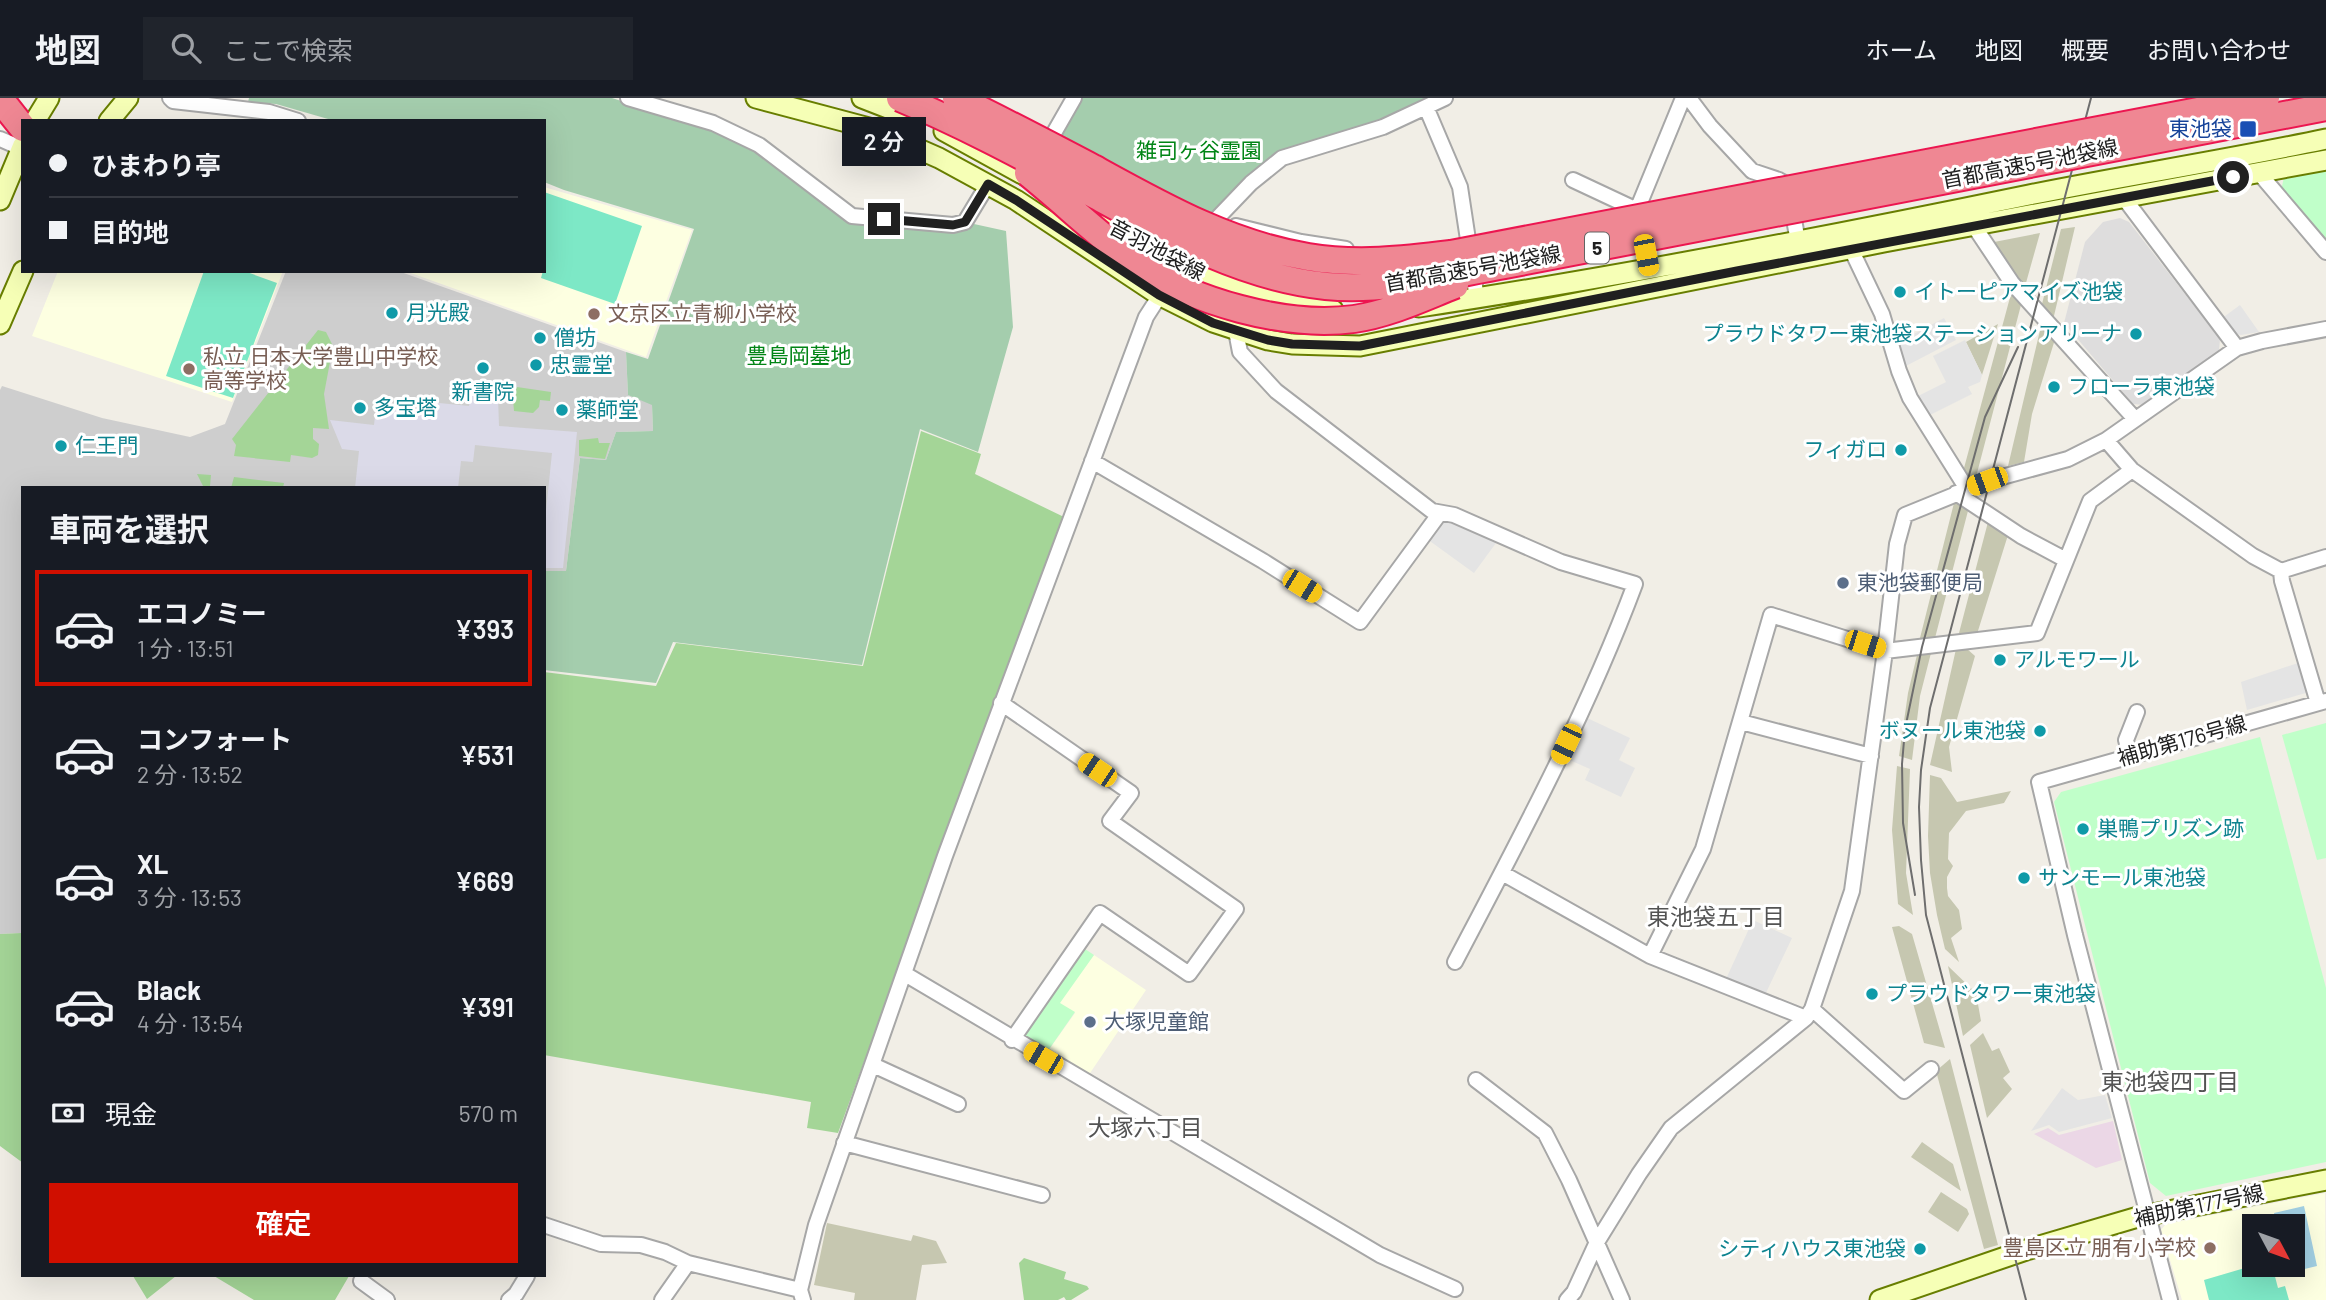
<!DOCTYPE html>
<html lang="ja">
<head>
<meta charset="utf-8">
<style>
  body { margin:0; font-family:Barlow,"Noto Sans JP",sans-serif; background:#20242c; color:#f1f3f6; height:100vh; display:flex; flex-direction:column; font-size:26px; white-space:nowrap }
  * { box-sizing:border-box; margin:0 }
  p { font-size:23px; color:#9ea1a6 }
  .icon { flex:none; width:38px; height:38px; fill:none; stroke:currentColor; stroke-width:2; stroke-linecap:round; stroke-linejoin:round }
  .map { position:relative; flex:1; overflow:hidden }
  .drawer { position:absolute; left:21px; top:388px; width:525px; height:791px; display:flex; flex-direction:column; background:#171b24; border-radius:0px; box-shadow:0 7px 28px #0002 }
  .drawer>* { flex:none }
  .guide { position:absolute; left:21px; top:21px; width:525px; height:154px; border-radius:0px; box-shadow:0 7px 28px #0002; display:grid; align-content:center; height:154px; padding:0 28px; background:#171b24 }
  .needle { width:46px; rotate:131deg }
  .fabs { position:absolute; left:2242px; top:1116px; display:grid; gap:14px }
  .fabs a { display:grid; place-items:center; width:63px; height:63px; border-radius:0px; background:#171b24; box-shadow:0 7px 28px #0002; font-size:35px }
  .end { position:absolute; width:32px; height:32px; margin:-16px; border:9px solid #202020; background:#fff; box-shadow:0 0 0 4px #fff }
  .from { border-radius:50% }
  .bubble { position:absolute; height:49px; border-radius:0px; background:#171b24; box-shadow:0 7px 28px #0002; font-size:23px; font-weight:600; line-height:49px; text-align:center }
  .car { position:absolute; width:21px; height:42px; margin:-21px -10px; border-radius:9px; box-shadow:0 0 5px 2px #0007; background:linear-gradient(#f5c518 24%,#345 0 40%,#f5c518 0 76%,#345 0 86%,#f5c518 0) }
  .guide b { display:flex; align-items:center; gap:24px; height:66px; font-size:26px }
  .guide b+b { border-top:2px solid #363941 }
  .guide i { width:18px; height:18px; background:#f1f3f6 }
  ul { padding:0; list-style:none }
  li { display:flex; align-items:center; gap:21px; height:116px; margin:0 14px 10px; padding:0 14px; border:4px solid transparent; border-radius:0px }
  li div { flex:1 }
  li b { display:block; font-size:26px }
  li em { font-style:normal; font-weight:600 }
  li.current { border-color:#d00f00 }
  li>.icon { width:63px; height:63px; stroke-width:1.5 }
  h2 { padding:0 28px; font-size:32px; line-height:84px }
  .pay { display:flex; align-items:center; gap:18px; height:77px; padding:0 28px; font-size:26px }
  .pay p { margin-inline-start:auto }
  .action { display:flex; gap:14px; margin-top:auto; padding:14px 28px }
  .action a { flex:1; height:80px; border-radius:0px; background:#d00f00; color:#fff; font-size:28px; font-weight:600; line-height:80px; text-align:center }
  header { display:flex; align-items:center; gap:42px; box-sizing:border-box; height:98px; padding:0 35px; background:#171b24; border-bottom:2px solid #363941 }
  header strong { font-size:33px }
  nav { display:flex; gap:38px; margin-inline-start:auto; font-size:24px }
  .search { width:490px; height:63px; background:#20242c; display:flex; align-items:center; gap:18px; box-sizing:border-box; padding:0 24px; border-radius:0px; color:#9ea1a6; font-size:26px }
  .map>svg:first-child { display:block }
</style>
</head>
<body>
<header>
<strong>地図</strong>
<div class="search"><svg class="icon" aria-label="search" viewBox="0 0 24 24"><circle cx="10" cy="10" r="6"/><path d="M15 15l6 6"/></svg>ここで検索</div>
<nav><a>ホーム</a><a>地図</a><a>概要</a><a>お問い合わせ</a></nav>
</header>
<div class="map">
<svg width="2326" height="1202" viewBox="0 0 2326 1202">
  <rect width="100%" height="100%" fill="#f1eee6"/>
  <path fill="#dedddd" d="M 2120,120 L 2129,124 L 2220,241 L 2219,253 L 2145,307 L 2133,306 L 2064,225 L 2085,144 L 2103,124 Z"/>
  <path fill="#ebd7e6" d="M 2113,1023 L 2122,1062 L 2096,1070 L 2034,1036 L 2048,1030 L 2059,1037 Z"/>
  <path fill="#fdffe1" fill-rule="evenodd" d="M 544,89 L 692,132 L 646,259 L 405,173 L 544,173 Z
    M 58,173 L 283,173 L 232,304 L 32,238 Z
    M 1094,857 L 1146,892 L 1084,984 L 1043,960 L 1075,915 L 1059,905 Z
    M 2325,1095 L 2326,1202 L 2182,1202 L 2161,1132 L 2166,1126 ZM 2254,1129 L 2292,1129 L 2292,1167 L 2254,1167 Z"/>
  <path fill="#cecece" d="M 286,173 L 398,173 L 626,254 L 628,297 L 652,306 L 653,333 L 616,334 L 606,362 L 580,360 L 566,473 L 544,473 L 544,390 L 23,390 L 23,832 L 21,835 L 0,836 L 0,292 L 2,288 L 102,320 L 190,339 L 225,326 Z"/>
  <path fill="#c6c7b0" d="M 2075,129 L 2053,222 L 2041,210 L 2061,131 Z
    M 2040,135 L 2024,192 L 1989,145 Z
    M 2012,192 L 2021,207 L 1976,379 L 1965,382 L 1960,373 L 1964,370 Z
    M 2042,224 L 2056,238 L 2032,316 L 2024,364 L 2008,368 Z
    M 1998,226 L 1982,277 L 1966,244 Z
    M 1954,405 L 1969,409 L 1935,540 L 1920,540 Z
    M 1988,424 L 2008,437 L 1977,536 L 1959,535 Z
    M 1966,550 L 1975,558 L 1949,649 L 1952,674 L 1930,667 L 1956,551 Z
    M 1931,555 L 1920,598 L 1912,662 L 1899,658 L 1908,595 L 1917,557 Z
    M 1897,668 L 1910,671 L 1906,775 L 1913,817 L 1898,806 L 1892,732 Z
    M 1930,677 L 1941,680 L 1957,704 L 2011,693 L 2004,705 L 1966,713 L 1949,735 L 1948,761 L 1953,768 L 1947,779 L 1947,790 L 1948,798 L 1959,812 L 1962,831 L 1951,840 L 1959,864 L 1945,851 L 1937,817 L 1930,775 L 1928,738 Z
    M 1899,828 L 1912,836 L 1945,950 L 1924,945 L 1892,829 Z
    M 1948,868 L 1976,895 L 1981,923 L 1963,938 Z
    M 1983,935 L 1992,953 L 1999,950 L 2010,974 L 2003,980 L 2012,991 L 1987,1020 L 1970,947 Z
    M 1950,961 L 1998,1147 L 1984,1151 L 1936,973 Z
    M 1922,1044 L 1953,1066 L 1961,1093 L 1911,1059 Z
    M 1941,1094 L 1967,1111 L 1969,1116 L 1958,1134 L 1928,1114 Z
    M 827,1125 L 911,1143 L 913,1137 L 936,1143 L 947,1165 L 922,1167 L 916,1202 L 854,1202 L 855,1195 L 814,1187 Z"/>
  <path fill="#a4d597" d="M 318,232 L 326,234 L 333,248 L 324,296 L 329,331 L 313,330 L 313,341 L 319,346 L 318,357 L 312,360 L 291,357 L 290,364 L 234,358 L 236,347 L 232,341 Z
    M 517,289 L 551,294 L 550,303 L 540,302 L 539,309 L 533,315 L 514,313 L 513,301 Z
    M 921,333 L 981,356 L 975,376 L 1064,419 L 838,1035 L 807,1030 L 811,1004 L 544,957 L 544,574 L 656,588 L 676,545 L 863,568 Z
    M 598,340 L 599,345 L 610,345 L 605,361 L 579,358 L 579,342 Z
    M 197,376 L 211,377 L 210,388 L 231,390 L 234,379 L 284,385 L 283,390 L 204,390 Z
    M 23,832 L 23,1065 L 0,1048 L 0,836 L 21,835 Z
    M 1024,1160 L 1066,1174 L 1064,1181 L 1087,1188 L 1089,1191 L 1071,1202 L 1066,1202 L 1064,1199 L 1058,1202 L 1024,1202 L 1019,1165 Z
    M 133,1178 L 176,1178 L 147,1201 Z
    M 214,1178 L 349,1178 L 335,1202 L 254,1202 Z"/>
  <path fill="#a4cdad" d="M 249,0 L 612,0 L 707,31 L 757,54 L 852,125 L 959,134 L 974,126 L 1006,133 L 1013,229 L 978,354 L 920,331 L 862,567 L 673,544 L 656,585 L 544,572 L 544,473 L 566,473 L 580,360 L 606,362 L 616,334 L 653,333 L 652,307 L 628,297 L 626,254 L 648,261 L 694,131 L 564,92 L 544,84 L 544,23 L 335,23 L 276,6 L 248,4 Z
    M 1079,0 L 1434,0 L 1375,27 L 1277,57 L 1212,117 L 1164,97 L 1059,38 Z"/>
  <path fill="#c0ffc9" d="M 2326,73 L 2326,141 L 2281,93 L 2284,79 Z
    M 2326,625 L 2326,760 L 2317,762 L 2282,637 Z
    M 2260,639 L 2326,890 L 2326,1064 L 2166,1098 L 2150,1085 L 2054,704 L 2061,694 Z
    M 1079,847 L 1094,857 L 1060,905 L 1075,914 L 1043,960 L 1013,943 Z"/>
  <path fill="#7de8c6" d="M 544,94 L 642,128 L 615,206 L 541,180 L 546,162 L 544,161 Z
    M 204,173 L 244,173 L 277,185 L 233,300 L 166,278 Z
    M 2255,1167 L 2272,1167 L 2278,1190 L 2285,1188 L 2289,1202 L 2209,1202 L 2204,1182 Z"/>
  <path fill="#e4e4e4" d="M 2240,207 L 2259,234 L 2241,237 L 2233,235 L 2221,221 Z
    M 1944,220 L 1956,242 L 1902,270 L 1895,246 Z
    M 1965,242 L 1982,277 L 1980,284 L 1968,289 L 1972,296 L 1926,319 L 1916,299 L 1946,284 L 1933,258 Z
    M 1451,422 L 1496,445 L 1474,475 L 1427,441 L 1442,423 Z
    M 2301,564 L 2309,594 L 2247,612 L 2241,584 Z
    M 1585,619 L 1630,640 L 1619,662 L 1635,670 L 1621,699 L 1585,682 L 1590,671 L 1565,660 Z
    M 1753,822 L 1792,840 L 1764,899 L 1726,881 Z
    M 2062,990 L 2078,1002 L 2105,997 L 2112,1020 L 2059,1034 L 2049,1027 L 2031,1033 Z"/>
  <path fill="#dbdae8" d="M 471,295 L 498,299 L 499,328 L 577,334 L 563,470 L 544,470 L 544,432 L 552,355 L 475,347 L 473,364 L 461,363 L 458,390 L 355,390 L 359,353 L 342,351 L 330,322 L 374,327 L 376,309 L 417,313 L 419,303 L 469,308 Z"/>
  <path fill="#a2d0e3" d="M 2304,1108 L 2317,1168 L 2288,1175 L 2286,1167 L 2292,1167 L 2292,1129 L 2277,1129 L 2274,1115 Z"/>
  <g fill="none" stroke-linecap="round" stroke-linejoin="round">
    <defs>
      <path id="street" d="M 170,0 L 173,3 L 269,14 L 298,23
        M 628,0 L 713,25 L 759,47 L 852,118 L 953,127 L 965,124 L 988,86
        M 1689,0 L 1710,28 L 1752,73 L 1779,82 L 1788,87 L 1798,144
        M 1426,9 L 1460,89 L 1477,201
        M 0,41 L 21,50
        M 1046,49 L 1074,0
        M 2259,75 L 2326,154
        M 1573,82 L 1637,112
        M 2124,100 L 2237,250
        M 1236,128 L 1301,144 L 1346,151
        M 1974,128 L 2012,185 L 2135,321
        M 1206,132 L 1251,85 L 1282,60 L 1383,29 L 1445,0
        M 1851,151 L 1882,216 L 1899,273 L 1910,300 L 1967,391
        M 1649,172 L 1637,112 L 1683,0
        M 1236,233 L 1240,254 L 1276,293 L 1432,413 L 1454,417 L 1561,464 L 1635,486 C 1586,617 1520,740 1455,864
        M 2106,342 L 2132,372 L 2253,458 L 2281,473
        M 1092,363 L 1263,463 L 1360,524 L 1440,415
        M 1956,395 L 2021,438 L 2066,462
        M 1001,605 L 1131,695 L 1110,723 L 1236,811 L 1189,876 L 1100,815 L 1012,942
        M 2318,605 L 2282,483 L 2281,473 L 2326,459
        M 1741,624 L 1871,658
        M 2130,657 L 2126,642 L 2137,614
        M 1502,775 L 1650,858 L 1806,920
        M 1650,858 L 1703,751 L 1771,517 L 1885,553 L 2037,535 L 2090,403 L 2132,372
        M 905,876 L 1380,1157 L 1455,1191
        M 1812,911 L 1904,993 L 1931,971
        M 873,967 L 958,1006
        M 1476,982 L 1545,1035 L 1569,1082 L 1622,1202
        M 844,1045 L 1042,1097
        M 544,1127 L 601,1146 L 641,1147 L 665,1154 L 688,1165 L 800,1192
        M 361,1183 L 387,1202
        M 509,1202 L 516,1196 L 527,1178
        M 662,1202 L 688,1165
        M 803,1202 L 800,1192 L 816,1127 L 945,758 L 1146,219 L 1164,191
        M 1567,1202 L 1574,1194 L 1597,1144 L 1639,1076 L 1671,1030 L 1806,920 L 1812,911 L 1852,793 L 1885,553 L 1897,446 L 1905,417 L 1991,382 L 2068,361 L 2106,342 L 2237,250 L 2262,243 L 2326,231
        M 2170,1202 L 2075,837 L 2039,684 L 2326,603"/>
      <path id="secondary" d="M 756,0 L 873,31 L 939,60 L 1016,102 L 1159,197 L 1213,224 L 1268,242 L 1292,246 L 1360,248 L 1884,144 L 2326,62
        M 862,0 L 916,21
        M 35,23 L 49,0
        M 109,23 L 128,0
        M 944,33 L 1037,84
        M 0,102 L 23,47
        M 1087,114 C 1164,160 1242,204 1333,212
        M 1419,209 C 1623,178 1826,139 2029,97 C 2128,77 2227,62 2326,41
        M 0,226 L 23,173
        M 1880,1202 L 2026,1152 L 2138,1119 L 2326,1082"/>
      <path id="highway" d="M 0,1 L 23,30"/>
    </defs>
    <use href="#street" stroke="#a7a7a7" stroke-width="18"/>
    <use href="#secondary" stroke="#687e00" stroke-width="23"/>
    <use href="#highway" stroke="#ec1650" stroke-width="30"/>
    <use href="#street" stroke="#fff" stroke-width="14"/>
    <use href="#secondary" stroke="#f6ffb6" stroke-width="19"/>
    <use href="#highway" stroke="#ef8793" stroke-width="26"/>
    <path stroke="#6e6e6e" stroke-width="2" d="M 1915,797 L 1903,725 L 1902,666 L 1905,631 L 1922,549 L 1985,319 L 2018,249
      M 2026,1202 L 1926,817 L 1921,762 L 1919,709 L 1921,672 L 1930,610 L 2091,0"/>
    <defs>
      <path id="highway-bridge" d="M 900,0 C 967,28 1031,63 1095,97 C 1168,137 1241,179 1326,188 C 1386,194 1447,177 1505,167 L 2326,9
        M 956,0 C 1002,22 1047,46 1093,70 C 1162,108 1229,146 1308,159 C 1356,167 1403,162 1451,156 L 2266,0
        M 1028,75 C 1064,104 1098,137 1135,164 C 1191,204 1286,230 1354,221 C 1389,216 1422,200 1455,187"/>
    </defs>
    <use href="#highway-bridge" stroke="#ec1650" stroke-width="30" stroke-linecap="butt"/>
    <use href="#highway-bridge" stroke="#ef8793" stroke-width="26"/>
  </g>
  <g fill="none" stroke-linecap="round" stroke-linejoin="round">
    <path stroke="#202020" stroke-width="9" d="M 884,121 L 953,127 L 965,124 L 988,86 L 1016,102 L 1159,197 L 1213,225 L 1268,242 L 1292,246 L 1360,248 L 1737,173 L 2233,79"/>
  </g>
  <rect fill="#1a4fb4" stroke="#fff" stroke-width="2.5" x="2239" y="22" width="18" height="18" rx="3.5"/>
  <g fill="#0f9aa8" stroke="#fff" stroke-width="2.5">
    <circle cx="1900" cy="194" r="7"/>
    <circle cx="392" cy="215" r="7"/>
    <circle cx="2136" cy="236" r="7"/>
    <circle cx="540" cy="240" r="7"/>
    <circle cx="536" cy="267" r="7"/>
    <circle cx="483" cy="270" r="7"/>
    <circle cx="2054" cy="289" r="7"/>
    <circle cx="360" cy="310" r="7"/>
    <circle cx="562" cy="312" r="7"/>
    <circle cx="61" cy="348" r="7"/>
    <circle cx="1901" cy="352" r="7"/>
    <circle cx="2000" cy="562" r="7"/>
    <circle cx="2040" cy="633" r="7"/>
    <circle cx="2083" cy="731" r="7"/>
    <circle cx="2024" cy="780" r="7"/>
    <circle cx="1872" cy="896" r="7"/>
    <circle cx="1920" cy="1151" r="7"/>
  </g>
  <g fill="#8d6e63" stroke="#fff" stroke-width="2.5">
    <circle cx="594" cy="216" r="7"/>
    <circle cx="189" cy="271" r="7"/>
    <circle cx="2210" cy="1150" r="7"/>
  </g>
  <g fill="#5c6f8a" stroke="#fff" stroke-width="2.5">
    <circle cx="1843" cy="485" r="7"/>
    <circle cx="1090" cy="924" r="7"/>
  </g>
  <g text-anchor="middle" stroke-width="6" stroke-linejoin="round" paint-order="stroke">
    <rect fill="#fff" stroke="#636363" stroke-width="2" x="1585" y="134.5" width="24" height="31" rx="5"/>
    <g font-size="19" font-weight="bold" fill="#202020">
      <text x="1597" y="157">5</text>
    </g>
    <g font-size="21" fill="#164399" stroke="#fff" text-anchor="end">
      <text x="2232" y="38">東池袋</text>
    </g>
    <g font-size="21" fill="#028516" stroke="#fff">
      <text x="1199" y="60">雑司ヶ谷霊園</text>
      <text x="799" y="265">豊島岡墓地</text>
    </g>
    <g font-size="21" fill="#202020" stroke="#fff">
      <text transform="translate(2030 66) rotate(-11)" y="7">首都高速5号池袋線</text>
      <text transform="translate(1157 152) rotate(28)" y="7">音羽池袋線</text>
      <text transform="translate(1473 171) rotate(-10)" y="7">首都高速5号池袋線</text>
      <text transform="translate(2182 643) rotate(-16)" y="7">補助第176号線</text>
      <text transform="translate(2199 1108) rotate(-12)" y="7">補助第177号線</text>
    </g>
    <g font-size="21" fill="#0d838f" stroke="#fff" text-anchor="start">
      <text x="1914" y="201">イトーピアマイズ池袋</text>
      <text x="406" y="222">月光殿</text>
      <text x="2122" y="243" text-anchor="end">プラウドタワー東池袋ステーションアリーナ</text>
      <text x="554" y="247">僧坊</text>
      <text x="550" y="274">忠霊堂</text>
      <text x="2068" y="296">フローラ東池袋</text>
      <text x="483" y="301" text-anchor="middle">新書院</text>
      <text x="374" y="317">多宝塔</text>
      <text x="576" y="319">薬師堂</text>
      <text x="75" y="355">仁王門</text>
      <text x="1887" y="359" text-anchor="end">フィガロ</text>
      <text x="2014" y="569">アルモワール</text>
      <text x="2026" y="640" text-anchor="end">ボヌール東池袋</text>
      <text x="2097" y="738">巣鴨プリズン跡</text>
      <text x="2038" y="787">サンモール東池袋</text>
      <text x="1886" y="903">プラウドタワー東池袋</text>
      <text x="1906" y="1158" text-anchor="end">シティハウス東池袋</text>
    </g>
    <g font-size="21" fill="#785e54" stroke="#fff" text-anchor="start">
      <text x="608" y="223">文京区立青柳小学校</text>
      <text x="203" y="266">私立 日本大学豊山中学校<tspan x="203" dy="24">高等学校</tspan></text>
      <text x="2196" y="1157" text-anchor="end">豊島区立 朋有小学校</text>
    </g>
    <g font-size="21" fill="#4e5e75" stroke="#fff" text-anchor="start">
      <text x="1857" y="492">東池袋郵便局</text>
      <text x="1104" y="931">大塚児童館</text>
    </g>
    <g font-size="23" fill="#535353" stroke="#fff">
      <text x="1716" y="827">東池袋五丁目</text>
      <text x="2170" y="992">東池袋四丁目</text>
      <text x="1145" y="1038">大塚六丁目</text>
    </g>
  </g>
</svg>
<div class="fabs">
<a><svg class="needle" viewBox="-14 -14 28 28"><path d="M0-13l5 13h-10z" fill="#e53935"/><path d="M0 13l5-13h-10z" fill="#9ea1a6"/></svg></a>
</div>
<i class="end from" style="left:2233px;top:79px"></i>
<i class="end" style="left:884px;top:121px"></i>
<div class="bubble" style="left:842px;top:19px;width:84px">2 分</div>
<i class="car" style="left:1646px;top:157px;rotate:169deg"></i>
<i class="car" style="left:1987px;top:383px;rotate:250deg"></i>
<i class="car" style="left:1302px;top:488px;rotate:122deg"></i>
<i class="car" style="left:1865px;top:546px;rotate:108deg"></i>
<i class="car" style="left:1566px;top:646px;rotate:205deg"></i>
<i class="car" style="left:1097px;top:672px;rotate:304deg"></i>
<i class="car" style="left:1043px;top:960px;rotate:300deg"></i>
<div class="guide">
<b><i class="from"></i>ひまわり亭</b>
<b><i></i>目的地</b>
</div>
<section class="drawer">
<h2>車両を選択</h2>
<ul>
<li class="current"><svg class="icon" aria-label="car" viewBox="0 0 24 24"><path d="M5 17H2v-5l4-1 3-4h7l3 4 3 1v5h-3M9 17h6M6 11h13"/><circle cx="7" cy="17" r="2"/><circle cx="17" cy="17" r="2"/></svg><div><b>エコノミー</b><p>1 分 · 13:51</p></div><em>¥393</em></li>
<li><svg class="icon" aria-label="car" viewBox="0 0 24 24"><path d="M5 17H2v-5l4-1 3-4h7l3 4 3 1v5h-3M9 17h6M6 11h13"/><circle cx="7" cy="17" r="2"/><circle cx="17" cy="17" r="2"/></svg><div><b>コンフォート</b><p>2 分 · 13:52</p></div><em>¥531</em></li>
<li><svg class="icon" aria-label="car" viewBox="0 0 24 24"><path d="M5 17H2v-5l4-1 3-4h7l3 4 3 1v5h-3M9 17h6M6 11h13"/><circle cx="7" cy="17" r="2"/><circle cx="17" cy="17" r="2"/></svg><div><b>XL</b><p>3 分 · 13:53</p></div><em>¥669</em></li>
<li><svg class="icon" aria-label="car" viewBox="0 0 24 24"><path d="M5 17H2v-5l4-1 3-4h7l3 4 3 1v5h-3M9 17h6M6 11h13"/><circle cx="7" cy="17" r="2"/><circle cx="17" cy="17" r="2"/></svg><div><b>Black</b><p>4 分 · 13:54</p></div><em>¥391</em></li>
</ul>
<div class="pay"><svg class="icon" aria-label="cash" viewBox="0 0 24 24"><path d="M3 7h18v10H3z"/><circle cx="12" cy="12" r="2"/></svg>現金<p>570 m</p></div>
<div class="action"><a>確定</a></div>
</section>
</div>
</body>
</html>
